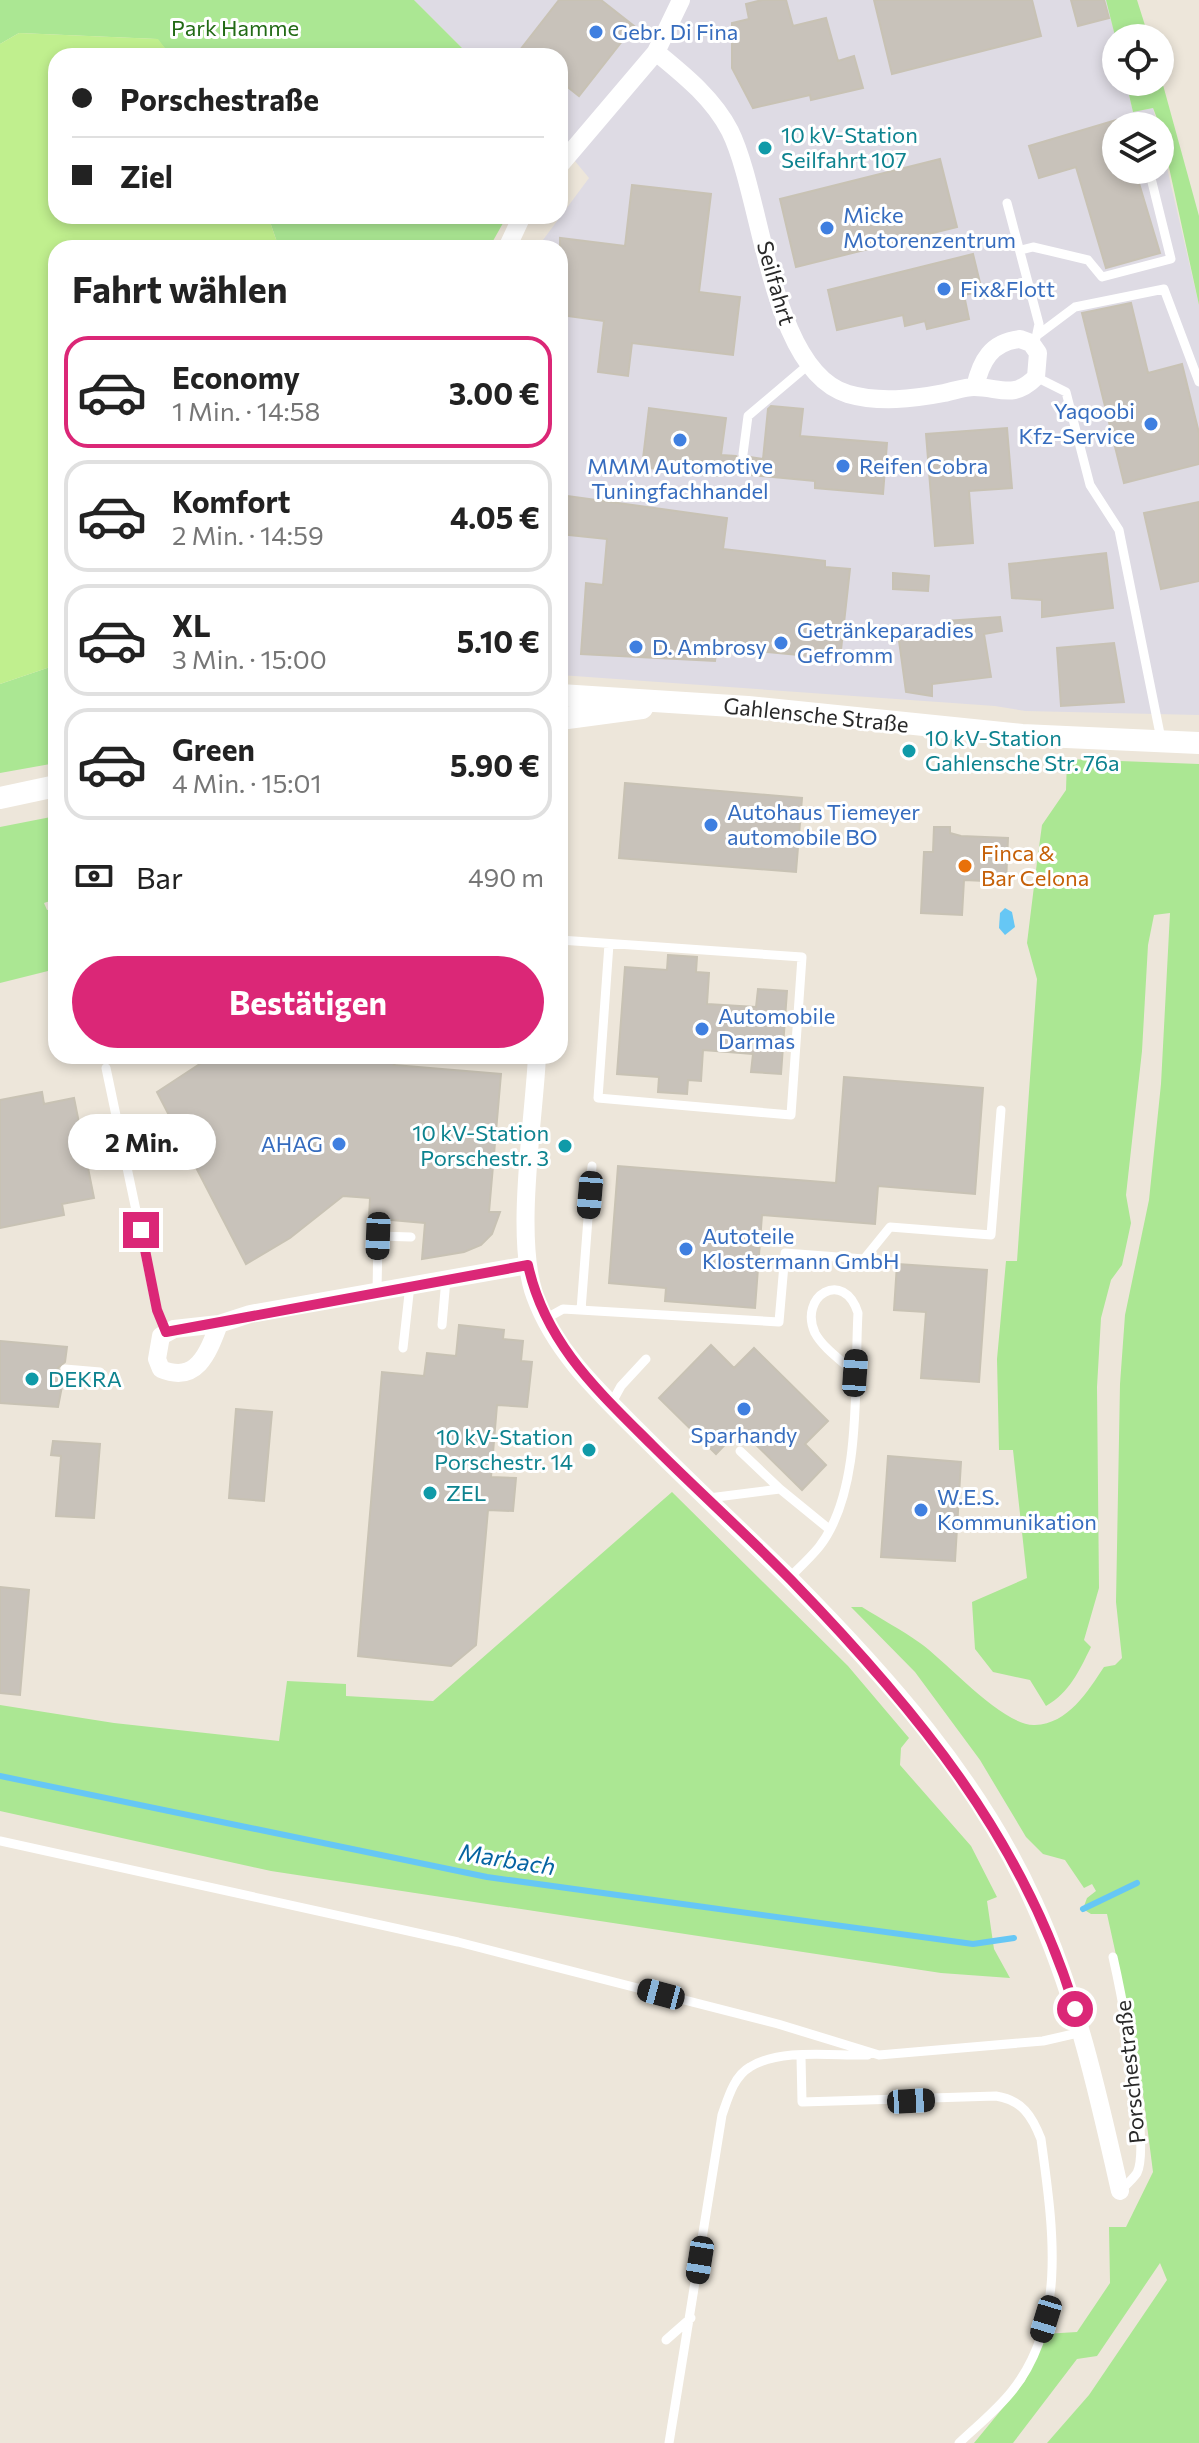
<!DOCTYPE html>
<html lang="de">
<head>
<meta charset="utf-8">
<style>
  body { margin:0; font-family:Commissioner,sans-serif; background:#f6f6f6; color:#222; height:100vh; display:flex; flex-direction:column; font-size:30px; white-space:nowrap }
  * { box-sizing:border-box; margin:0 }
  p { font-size:26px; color:#767676 }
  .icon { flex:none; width:44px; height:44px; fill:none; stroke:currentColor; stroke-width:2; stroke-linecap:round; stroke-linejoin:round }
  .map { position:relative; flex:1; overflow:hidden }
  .side { position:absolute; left:48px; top:240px; width:520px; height:824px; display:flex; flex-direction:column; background:#fff; border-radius:24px; box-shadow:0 4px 12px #0003 }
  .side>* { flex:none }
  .guide { position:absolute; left:48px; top:48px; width:520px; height:176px; border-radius:24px; box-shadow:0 4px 12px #0003; display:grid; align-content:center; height:176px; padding:0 24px; background:#fff }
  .controls { position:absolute; left:1102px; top:24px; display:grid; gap:16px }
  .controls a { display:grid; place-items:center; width:72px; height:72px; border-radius:50%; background:#fff; box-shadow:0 4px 12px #0003; font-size:40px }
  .end { position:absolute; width:36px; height:36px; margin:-18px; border:10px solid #db2777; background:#fff; box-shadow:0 0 0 4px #fff }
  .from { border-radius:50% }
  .bubble { position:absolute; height:56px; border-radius:28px; background:#fff; box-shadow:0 4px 12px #0003; font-size:26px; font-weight:700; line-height:56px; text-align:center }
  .car { position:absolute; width:24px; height:48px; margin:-24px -12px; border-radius:10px; box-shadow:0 0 6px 2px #0007; background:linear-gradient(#222 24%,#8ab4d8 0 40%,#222 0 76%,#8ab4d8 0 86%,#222 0) }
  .guide b { display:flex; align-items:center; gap:28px; height:76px; font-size:30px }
  .guide b+b { border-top:2px solid #e0e0e0 }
  .guide i { width:20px; height:20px; background:#222 }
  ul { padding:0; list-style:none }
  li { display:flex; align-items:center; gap:24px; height:112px; margin:0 16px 12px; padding:0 8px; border:4px solid #e0e0e0; border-radius:24px }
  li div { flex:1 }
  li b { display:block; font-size:30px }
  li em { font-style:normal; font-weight:700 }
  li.active { border-color:#db2777 }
  li>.icon { width:72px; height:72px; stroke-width:1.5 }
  h2 { padding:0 24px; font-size:36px; line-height:96px }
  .pay { display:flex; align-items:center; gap:20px; height:88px; padding:0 24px; font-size:30px }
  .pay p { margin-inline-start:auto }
  .action { display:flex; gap:16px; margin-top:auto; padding:16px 24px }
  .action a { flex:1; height:92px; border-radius:48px; background:#db2777; color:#fff; font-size:32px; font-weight:700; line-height:92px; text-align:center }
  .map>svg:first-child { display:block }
</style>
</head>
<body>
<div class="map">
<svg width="1199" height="2443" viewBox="0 0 1199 2443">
  <rect width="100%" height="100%" fill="#ede6da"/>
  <path fill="#dedbe4" d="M 414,0 L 1106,0 L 1116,40 L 1116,82 L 1126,82 L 1133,112 L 1153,108 L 1157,126 L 1116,126 L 1116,170 L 1160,170 L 1160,138 L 1199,305 L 1199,715 L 1025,711 L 995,706 L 560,675 L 560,248 L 537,248 L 589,178 L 560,143 L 560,56 L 470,56 Z"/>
  <path fill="#abe793" d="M 0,0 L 414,0 L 470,56 L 171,56 L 157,39 L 19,33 L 0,44 Z
    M 1106,0 L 1137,0 L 1149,38 L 1116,40 Z
    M 1160,74 L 1199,216 L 1199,305 L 1160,126 L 1153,108 L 1133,112 L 1126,82 L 1160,82 Z
    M 268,216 L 507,216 L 489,248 L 279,248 Z
    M 56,665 L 56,763 L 0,773 L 0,684 Z
    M 1067,759 L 1199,764 L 1199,2443 L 1047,2443 L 1089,2395 L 1167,2280 L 1160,2263 L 1097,2356 L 1077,2359 L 1013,2443 L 974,2443 L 1025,2381 L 1044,2334 L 1077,2332 L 1110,2283 L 1109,2227 L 1126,2227 L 1153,2172 L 1138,2055 L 1107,1914 L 1091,1914 L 1083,1909 L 1087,1898 L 1096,1891 L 1092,1884 L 1084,1888 L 1065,1860 L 1043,1854 L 1026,1837 L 980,1760 L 915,1672 L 851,1607 L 862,1607 C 881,1619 902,1630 920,1643 C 947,1662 1004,1727 1035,1725 C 1068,1724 1088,1691 1104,1667 L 1115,1665 L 1122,1658 L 1116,1602 L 1120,1384 L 1125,1315 L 1149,1200 L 1161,1084 L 1170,913 L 1154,915 L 1148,945 L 1142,1051 L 1126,1195 L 1131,1223 L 1122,1265 L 1111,1280 L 1101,1318 L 1097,1387 L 1099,1588 L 1084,1640 L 1091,1647 C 1079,1671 1070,1692 1046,1706 L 1030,1680 L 993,1672 L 975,1649 L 972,1602 L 1027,1578 L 1013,1450 L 999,1450 L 997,1359 L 1006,1261 L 1017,1261 L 1037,979 L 1027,943 L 1037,862 L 1042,825 L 1066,790 Z
    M 56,816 L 56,899 L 44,903 L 47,910 L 56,908 L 56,969 L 0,983 L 0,827 Z
    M 672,1492 L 848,1666 L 909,1738 L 901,1748 L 900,1765 L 971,1846 L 997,1897 L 987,1901 L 994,1949 L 1010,1978 L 941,1973 L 271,1871 L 0,1811 L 0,1705 L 114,1723 L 279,1741 L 287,1681 L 346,1684 L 346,1696 L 433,1701 Z"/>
  <path fill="#c0ef8e" d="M 19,33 L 158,39 L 171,56 L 56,56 L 56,216 L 268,216 L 279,248 L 56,248 L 56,665 L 0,684 L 0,44 Z"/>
  <path fill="#66c7f5" d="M 1005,908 L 1012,912 L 1015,927 L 1005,935 L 999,928 L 1000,913 Z"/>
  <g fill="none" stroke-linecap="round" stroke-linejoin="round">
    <path stroke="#66c7f5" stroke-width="6" d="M 0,1776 L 487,1877 L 973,1944 L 1014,1938
      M 1083,1909 L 1137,1883"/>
  </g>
  <path fill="#c8c2ba" stroke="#c8c2b4" stroke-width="2" d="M 559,0 L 601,0 L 634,26 L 579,96 L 560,81 L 560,56 L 528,56 L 520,50 Z
    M 762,0 L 786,0 L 793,26 L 826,18 L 838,61 L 854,56 L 863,88 L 811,100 L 810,95 L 753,108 L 732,68 L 732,23 L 749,19 L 746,4 Z
    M 874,0 L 1032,0 L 1041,36 L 892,74 Z
    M 1071,0 L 1104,0 L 1109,18 L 1078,26 Z
    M 1116,120 L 1116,170 L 1135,170 L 1160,253 L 1106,268 L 1076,167 L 1039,178 L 1029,146 Z
    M 940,159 L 957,227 L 796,267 L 780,199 Z
    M 632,185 L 711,194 L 699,292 L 740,297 L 733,355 L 632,343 L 628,376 L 598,372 L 604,321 L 560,315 L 560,238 L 625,246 Z
    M 973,254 L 982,291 L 964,295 L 969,319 L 927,329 L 925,321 L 905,326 L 903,315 L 837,330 L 828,290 Z
    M 1131,303 L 1148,373 L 1182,364 L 1199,433 L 1199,464 L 1124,483 L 1082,313 Z
    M 771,406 L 803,409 L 800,436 L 887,443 L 883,494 L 815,488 L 815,481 L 719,472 L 718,476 L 642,467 L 649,408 L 726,418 L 721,455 L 736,456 L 743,461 L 750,457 L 763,459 L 768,409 Z
    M 1007,428 L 1012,488 L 969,491 L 973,543 L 935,546 L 926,434 Z
    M 560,495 L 727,518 L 723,549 L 825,561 L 825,567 L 850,569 L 840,659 L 717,647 L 715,661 L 581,654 L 586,583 L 603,585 L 607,539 L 560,534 Z
    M 1199,502 L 1199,581 L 1161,589 L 1144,513 Z
    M 1106,553 L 1113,608 L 1042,617 L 1042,600 L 1012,598 L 1009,564 Z
    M 893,573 L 929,576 L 928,591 L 893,589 Z
    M 1000,617 L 1002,631 L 984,634 L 991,677 L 932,684 L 932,696 L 906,692 L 897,626 L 948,630 L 947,621 Z
    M 1114,643 L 1124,702 L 1061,706 L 1057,648 Z
    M 625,783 L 802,798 L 796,872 L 619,858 Z
    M 934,827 L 950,827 L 950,833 L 961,836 L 1008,838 L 1006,882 L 964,880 L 962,915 L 921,913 L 924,852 L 933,852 Z
    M 668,955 L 697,957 L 696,972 L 709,973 L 707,1004 L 756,1007 L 758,989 L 787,991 L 781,1074 L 751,1072 L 753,1054 L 703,1050 L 701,1081 L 688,1080 L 687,1094 L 658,1092 L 659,1077 L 617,1074 L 625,967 L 667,970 Z
    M 212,1056 L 399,1056 L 394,1065 L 501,1074 L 489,1212 L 500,1212 L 492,1234 L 481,1245 L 464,1252 L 422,1259 L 425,1223 L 369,1218 L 370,1198 L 343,1196 L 290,1238 L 246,1264 L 157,1092 Z
    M 844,1077 L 983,1088 L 975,1194 L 878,1186 L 875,1224 L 762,1215 L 755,1308 L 665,1301 L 666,1288 L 609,1283 L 618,1166 L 836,1183 Z
    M 42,1092 L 44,1104 L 74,1098 L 94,1198 L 62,1204 L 64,1215 L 0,1228 L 0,1100 Z
    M 897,1264 L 987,1270 L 979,1382 L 921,1378 L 926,1312 L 894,1310 Z
    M 459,1325 L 504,1330 L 503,1339 L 523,1341 L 521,1361 L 532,1362 L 527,1407 L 497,1405 L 491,1477 L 516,1478 L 513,1511 L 488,1510 L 476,1645 L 451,1666 L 358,1656 L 382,1372 L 424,1376 L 427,1353 L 456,1356 Z
    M 0,1341 L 67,1347 L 65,1362 L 58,1368 L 64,1376 L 58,1407 L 0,1403 Z
    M 711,1345 L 734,1368 L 754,1348 L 828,1421 L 805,1444 L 826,1465 L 802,1490 L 740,1429 L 716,1454 L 659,1398 Z
    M 236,1409 L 272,1412 L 264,1501 L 229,1498 Z
    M 53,1441 L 100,1444 L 94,1518 L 56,1516 L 61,1456 L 51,1455 Z
    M 888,1456 L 961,1462 L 955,1561 L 881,1557 Z
    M 0,1587 L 29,1590 L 20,1695 L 0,1693 Z"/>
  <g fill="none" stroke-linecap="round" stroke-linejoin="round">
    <path stroke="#fff" stroke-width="9" d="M 1007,203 L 1039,324 L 1036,338
      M 1021,250 L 1033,247 L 1088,260 L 1102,277 L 1171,259 L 1149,170
      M 1039,334 L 1075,307 L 1164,289 L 1199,382
      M 1036,377 L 1066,392 L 1090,485 L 1119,530 L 1161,739
      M 743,454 L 748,416 L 807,366
      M 560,940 L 802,957 L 791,1115 L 598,1098 L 609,944
      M 106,1068 L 157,1310 L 166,1332
      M 377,1292 L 378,1236 L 411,1237
      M 581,1310 L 592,1166
      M 545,1319 L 563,1309 L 779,1322 L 785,1253 L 864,1259 L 890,1227 L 991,1235 L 1001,1110
      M 442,1325 L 446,1279
      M 403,1348 L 410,1285
      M 65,1369 L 100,1372
      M 611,1404 L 621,1386 L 646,1359
      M 780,1489 L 829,1529
      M 709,1498 L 780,1489 L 740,1451
      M 789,1578 C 799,1568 810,1558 819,1547 C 863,1491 854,1382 858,1313 C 844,1268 798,1296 815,1333 C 823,1348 842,1361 855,1373
      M 0,1841 L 458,1942 L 778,2024 L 879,2055 L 1043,2041 L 1082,2032
      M 1113,1957 C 1121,1992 1151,2146 1137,2173 C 1133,2179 1125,2186 1120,2191
      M 801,2057 L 802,2102 L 996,2096 C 1022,2100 1032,2116 1041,2139 C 1052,2222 1069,2320 1012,2391 C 997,2410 977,2426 959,2443
      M 666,2340 L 691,2318
      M 669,2443 L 722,2115 C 728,2098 734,2076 750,2067 C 781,2048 833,2056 868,2055"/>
    <path stroke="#fff" stroke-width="18" d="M 656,52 C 684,75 713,98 730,131 C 763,198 770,371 848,394 C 879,403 913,399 944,393 C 954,391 965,387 974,387 C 1000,387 1013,400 1036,377 L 1038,353 L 1031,343 L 1020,339 C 991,342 981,361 975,387
      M 560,165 L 656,52 L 681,0
      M 507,248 L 522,216
      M 537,1056 C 534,1120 514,1239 535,1296 C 556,1354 602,1395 645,1438 C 692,1485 741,1531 789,1578 C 884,1674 978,1778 1034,1903 C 1076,1995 1098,2093 1120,2191
      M 219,1324 C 208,1353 197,1384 161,1369 L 157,1359 L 161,1336 L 174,1329 L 219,1324 L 250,1314 L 528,1265"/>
    <path stroke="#fff" stroke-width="22" d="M 560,695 L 748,707 L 1022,735 L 1199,743
      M 560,719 L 642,708
      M 0,798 L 56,786"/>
  </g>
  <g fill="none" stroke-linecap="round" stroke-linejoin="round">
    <path stroke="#db2777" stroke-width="10" d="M 141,1230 L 157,1310 L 166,1332 L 528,1265 C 545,1343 598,1391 652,1445 C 698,1491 746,1534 791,1580 C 914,1707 1023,1837 1075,2009"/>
  </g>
  <g fill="#3f7fe0" stroke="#fff" stroke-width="3">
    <circle cx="596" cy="32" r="8"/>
    <circle cx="827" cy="228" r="8"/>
    <circle cx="944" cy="289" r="8"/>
    <circle cx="1151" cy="424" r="8"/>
    <circle cx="680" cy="440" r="8"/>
    <circle cx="843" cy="466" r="8"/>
    <circle cx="781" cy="643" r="8"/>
    <circle cx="636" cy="647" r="8"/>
    <circle cx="711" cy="825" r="8"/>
    <circle cx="702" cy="1029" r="8"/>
    <circle cx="339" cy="1144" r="8"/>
    <circle cx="686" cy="1249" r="8"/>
    <circle cx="744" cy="1409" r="8"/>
    <circle cx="921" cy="1510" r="8"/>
  </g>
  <g fill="#0f9aa8" stroke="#fff" stroke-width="3">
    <circle cx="765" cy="148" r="8"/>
    <circle cx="909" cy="751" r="8"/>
    <circle cx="565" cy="1146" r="8"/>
    <circle cx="32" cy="1379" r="8"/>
    <circle cx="589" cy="1450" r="8"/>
    <circle cx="430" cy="1493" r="8"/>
  </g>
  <circle fill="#e8710a" stroke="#fff" stroke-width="3" cx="965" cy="866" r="8"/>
  <g text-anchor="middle" stroke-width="6" stroke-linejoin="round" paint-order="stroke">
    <g font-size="22" fill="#226a15" stroke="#fff">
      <text x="235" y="36">Park Hamme</text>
    </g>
    <g font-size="22" fill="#366cbe" stroke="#fff" text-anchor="start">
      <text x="612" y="40">Gebr. Di Fina</text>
      <text x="843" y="223">Micke<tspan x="843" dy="25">Motorenzentrum</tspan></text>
      <text x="960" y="297">Fix&amp;Flott</text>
      <text x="1135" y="419" text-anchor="end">Yaqoobi<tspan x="1135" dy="25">Kfz-Service</tspan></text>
      <text x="680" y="474" text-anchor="middle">MMM Automotive<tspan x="680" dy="25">Tuningfachhandel</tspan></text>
      <text x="859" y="474">Reifen Cobra</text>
      <text x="797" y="638">Getränkeparadies<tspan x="797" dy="25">Gefromm</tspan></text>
      <text x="652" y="655">D. Ambrosy</text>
      <text x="727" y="820">Autohaus Tiemeyer<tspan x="727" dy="25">automobile BO</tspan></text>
      <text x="718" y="1024">Automobile<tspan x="718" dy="25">Darmas</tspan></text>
      <text x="323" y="1152" text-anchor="end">AHAG</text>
      <text x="702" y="1244">Autoteile<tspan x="702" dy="25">Klostermann GmbH</tspan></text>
      <text x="744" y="1443" text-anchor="middle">Sparhandy</text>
      <text x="937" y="1505">W.E.S.<tspan x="937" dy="25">Kommunikation</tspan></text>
    </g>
    <g font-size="22" fill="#0d838f" stroke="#fff" text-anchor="start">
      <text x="781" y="143">10 kV-Station<tspan x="781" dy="25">Seilfahrt 107</tspan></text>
      <text x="925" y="746">10 kV-Station<tspan x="925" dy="25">Gahlensche Str. 76a</tspan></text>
      <text x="549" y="1141" text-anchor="end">10 kV-Station<tspan x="549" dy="25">Porschestr. 3</tspan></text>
      <text x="48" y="1387">DEKRA</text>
      <text x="573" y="1445" text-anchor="end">10 kV-Station<tspan x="573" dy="25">Porschestr. 14</tspan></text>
      <text x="446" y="1501">ZEL</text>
    </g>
    <g font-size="22" fill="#292929" stroke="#fff">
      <text transform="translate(776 283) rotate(74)" y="8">Seilfahrt</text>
      <text transform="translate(816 715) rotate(6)" y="8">Gahlensche Straße</text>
      <text transform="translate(1130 2072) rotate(-96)" y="8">Porschestraße</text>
    </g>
    <g font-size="22" fill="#c56008" stroke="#fff" text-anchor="start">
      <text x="981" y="861">Finca &amp;<tspan x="981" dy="25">Bar Celona</tspan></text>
    </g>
    <g font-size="24" font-style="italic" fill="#0563a1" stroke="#fff">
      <text transform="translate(507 1860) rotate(9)" y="8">Marbach</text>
    </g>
  </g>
</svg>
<div class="controls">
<a><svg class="icon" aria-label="locate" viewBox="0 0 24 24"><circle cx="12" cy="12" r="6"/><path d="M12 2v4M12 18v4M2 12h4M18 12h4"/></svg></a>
<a><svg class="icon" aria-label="layers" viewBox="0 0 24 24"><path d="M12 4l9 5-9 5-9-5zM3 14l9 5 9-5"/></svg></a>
</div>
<i class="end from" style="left:1075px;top:2009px"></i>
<i class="end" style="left:141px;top:1230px"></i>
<div class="bubble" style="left:68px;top:1114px;width:148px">2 Min.</div>
<i class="car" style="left:590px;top:1195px;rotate:185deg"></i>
<i class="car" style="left:378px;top:1236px;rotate:182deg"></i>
<i class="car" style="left:855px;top:1373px;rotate:4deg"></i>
<i class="car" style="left:661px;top:1994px;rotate:285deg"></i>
<i class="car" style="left:911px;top:2101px;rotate:87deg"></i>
<i class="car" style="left:700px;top:2260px;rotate:189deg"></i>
<i class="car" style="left:1046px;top:2319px;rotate:197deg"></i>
<div class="guide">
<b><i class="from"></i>Porschestraße</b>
<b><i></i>Ziel</b>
</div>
<section class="side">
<h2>Fahrt wählen</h2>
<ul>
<li class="active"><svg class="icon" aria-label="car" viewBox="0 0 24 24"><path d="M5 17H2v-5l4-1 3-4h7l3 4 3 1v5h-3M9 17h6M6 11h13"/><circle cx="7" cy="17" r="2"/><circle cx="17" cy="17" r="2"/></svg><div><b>Economy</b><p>1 Min. · 14:58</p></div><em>3.00 €</em></li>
<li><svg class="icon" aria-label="car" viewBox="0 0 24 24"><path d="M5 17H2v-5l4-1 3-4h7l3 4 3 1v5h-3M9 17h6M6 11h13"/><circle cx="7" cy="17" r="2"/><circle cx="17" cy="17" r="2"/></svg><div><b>Komfort</b><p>2 Min. · 14:59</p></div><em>4.05 €</em></li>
<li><svg class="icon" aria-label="car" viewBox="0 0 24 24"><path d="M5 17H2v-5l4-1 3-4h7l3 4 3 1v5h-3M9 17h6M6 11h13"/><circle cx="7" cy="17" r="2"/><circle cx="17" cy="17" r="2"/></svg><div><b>XL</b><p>3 Min. · 15:00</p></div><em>5.10 €</em></li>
<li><svg class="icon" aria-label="car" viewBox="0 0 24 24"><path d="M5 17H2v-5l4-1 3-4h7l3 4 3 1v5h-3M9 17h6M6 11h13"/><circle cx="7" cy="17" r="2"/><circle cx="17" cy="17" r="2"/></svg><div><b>Green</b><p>4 Min. · 15:01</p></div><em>5.90 €</em></li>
</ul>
<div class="pay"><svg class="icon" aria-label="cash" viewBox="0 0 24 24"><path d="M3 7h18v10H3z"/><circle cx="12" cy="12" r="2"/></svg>Bar<p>490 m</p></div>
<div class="action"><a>Bestätigen</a></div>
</section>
</div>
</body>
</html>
